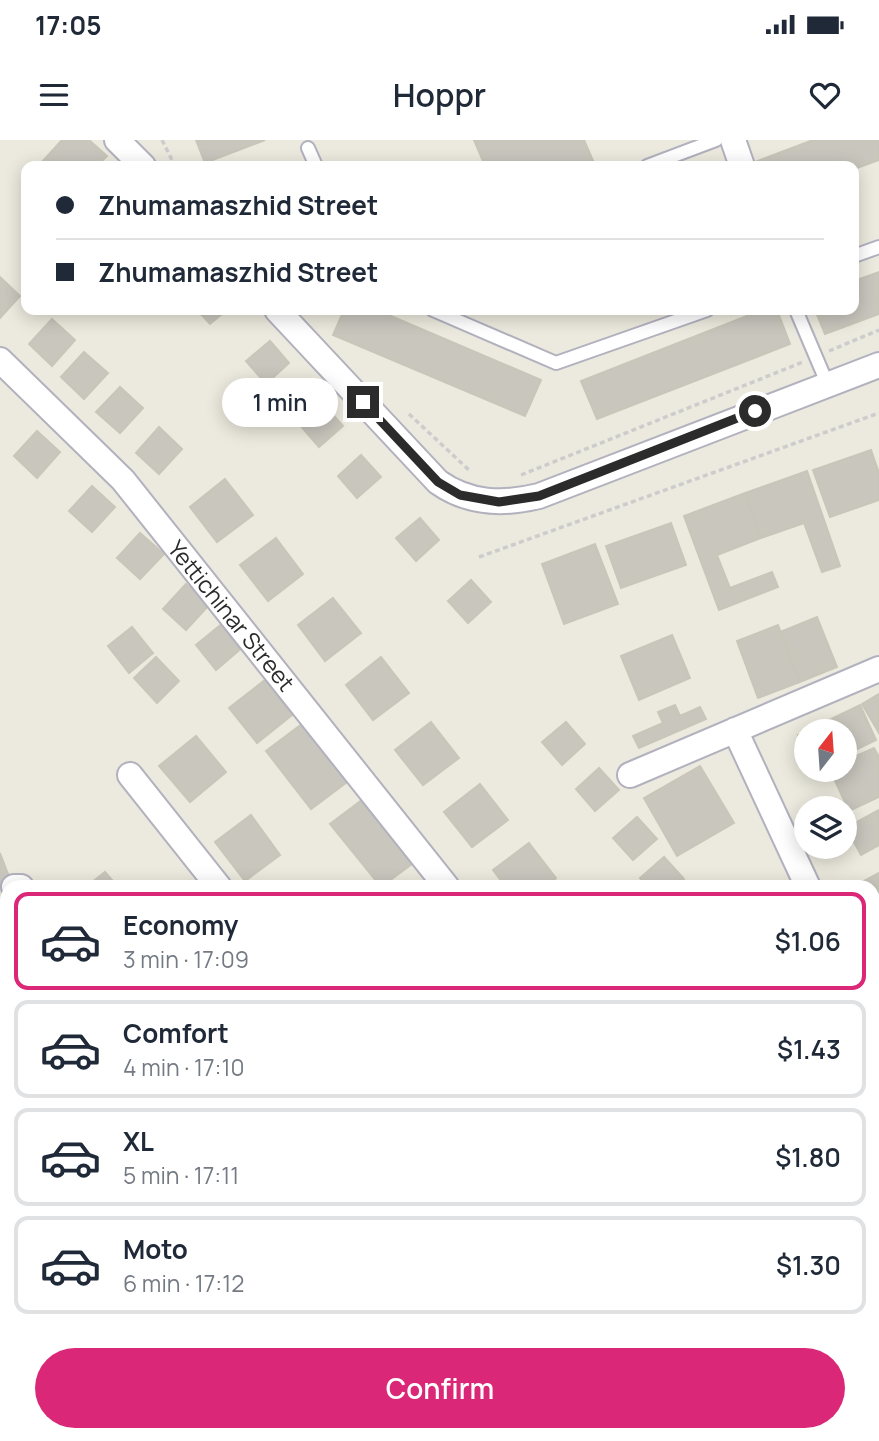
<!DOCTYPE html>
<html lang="en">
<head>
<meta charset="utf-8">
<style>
  body { margin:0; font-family:Manrope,sans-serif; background:#f2f2f3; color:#1f2937; height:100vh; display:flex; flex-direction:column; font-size:26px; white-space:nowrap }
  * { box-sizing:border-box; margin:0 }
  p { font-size:23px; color:#747a83 }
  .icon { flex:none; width:38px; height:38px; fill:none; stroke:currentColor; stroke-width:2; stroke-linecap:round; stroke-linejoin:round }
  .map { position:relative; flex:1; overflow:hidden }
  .details { position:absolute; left:0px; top:740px; width:880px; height:562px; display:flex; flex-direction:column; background:#fff; border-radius:21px 21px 0 0; box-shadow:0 4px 18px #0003 }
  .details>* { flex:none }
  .banner { position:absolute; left:21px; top:21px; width:838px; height:154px; border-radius:14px; box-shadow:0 4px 18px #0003; display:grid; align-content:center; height:154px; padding:0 35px; background:#fff }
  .needle { width:46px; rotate:17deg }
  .buttons { position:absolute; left:794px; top:579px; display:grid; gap:14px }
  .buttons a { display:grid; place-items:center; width:63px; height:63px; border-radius:50%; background:#fff; box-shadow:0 4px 18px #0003; font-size:35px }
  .end { position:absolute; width:32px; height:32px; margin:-16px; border:9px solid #2b2b2b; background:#fff; box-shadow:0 0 0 4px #fff }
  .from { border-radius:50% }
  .bubble { position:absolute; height:49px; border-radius:24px; background:#fff; box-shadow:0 4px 18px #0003; font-size:23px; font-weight:600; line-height:49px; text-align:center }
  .banner b { display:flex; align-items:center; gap:24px; height:66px; font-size:26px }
  .banner b+b { border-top:2px solid #e0e1e3 }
  .banner i { width:18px; height:18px; background:#1f2937 }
  ul { padding:12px 0 0; list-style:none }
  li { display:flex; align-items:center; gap:21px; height:98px; margin:0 14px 10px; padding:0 21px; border:4px solid #e0e1e3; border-radius:14px }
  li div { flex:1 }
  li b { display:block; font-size:26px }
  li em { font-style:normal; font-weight:600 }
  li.on { border-color:#db2777 }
  li>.icon { width:63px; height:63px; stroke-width:1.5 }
  .action { display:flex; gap:14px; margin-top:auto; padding:14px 35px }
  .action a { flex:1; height:80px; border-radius:42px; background:#db2777; color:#fff; font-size:28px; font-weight:600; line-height:80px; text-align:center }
  .status { display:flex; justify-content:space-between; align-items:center; height:49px; padding:0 35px; background:#fff; direction:ltr }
  .status svg { height:19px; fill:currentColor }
  header { display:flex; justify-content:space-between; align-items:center; height:91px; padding:0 35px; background:#fff; font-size:32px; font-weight:600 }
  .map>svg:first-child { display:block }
</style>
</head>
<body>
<div class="status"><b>17:05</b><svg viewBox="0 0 49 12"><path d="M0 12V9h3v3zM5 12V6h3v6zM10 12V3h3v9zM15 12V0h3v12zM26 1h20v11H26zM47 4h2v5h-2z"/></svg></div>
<header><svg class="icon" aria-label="menu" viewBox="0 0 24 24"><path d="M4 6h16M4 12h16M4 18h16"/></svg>Hoppr<svg class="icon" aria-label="heart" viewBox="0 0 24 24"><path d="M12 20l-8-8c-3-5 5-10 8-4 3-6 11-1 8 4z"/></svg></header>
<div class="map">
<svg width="879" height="1301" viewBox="0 0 879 1301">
  <rect width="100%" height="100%" fill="#eceade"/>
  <path fill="#c8c6bd" stroke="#c8c6b8" stroke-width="2" d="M 62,0 L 89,0 L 107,16 L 97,26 L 44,26 L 41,23 Z
    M 196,0 L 265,0 L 205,23 Z
    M 474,0 L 584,0 L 594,23 L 587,26 L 485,26 Z
    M 813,0 L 879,0 L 879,20 L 854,29 L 854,26 L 757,26 L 755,22 Z
    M 879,132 L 879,174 L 825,194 L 815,170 L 854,170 L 854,141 Z
    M 0,137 L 20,156 L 0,178 Z
    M 197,170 L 227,170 L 210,184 Z
    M 344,170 L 377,170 L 541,240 L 525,276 L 333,195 Z
    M 762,170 L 777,170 L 790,204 L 597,279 L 581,241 Z
    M 52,179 L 75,200 L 52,226 L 29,204 Z
    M 270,201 L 289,223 L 266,244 L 246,221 Z
    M 84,212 L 108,233 L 84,259 L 61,237 Z
    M 120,247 L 143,268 L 120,293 L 96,272 Z
    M 323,264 L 343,286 L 319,307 L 300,285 Z
    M 159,287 L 182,309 L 159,334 L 136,313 Z
    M 37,291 L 60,312 L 37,338 L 14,316 Z
    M 871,310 L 879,333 L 879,360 L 830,377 L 813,330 Z
    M 361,315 L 381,337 L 357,358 L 338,336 Z
    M 807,331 L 840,426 L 822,432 L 804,383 L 761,398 L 745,353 Z
    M 225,339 L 253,375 L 217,402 L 190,367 Z
    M 92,346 L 115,367 L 92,392 L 69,371 Z
    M 745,353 L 761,398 L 717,415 L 730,448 L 772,432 L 778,447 L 719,470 L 684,376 Z
    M 420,378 L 439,400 L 416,421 L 396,398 Z
    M 671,383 L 686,425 L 621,448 L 606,406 Z
    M 140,393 L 164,414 L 140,439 L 117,418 Z
    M 276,398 L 303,434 L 268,461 L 240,425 Z
    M 595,404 L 618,464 L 564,484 L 542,424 Z
    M 471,440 L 491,462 L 468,483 L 448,461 Z
    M 186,444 L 209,465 L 186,490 L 163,469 Z
    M 333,458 L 361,493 L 325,521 L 298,485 Z
    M 817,477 L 837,527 L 800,542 L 780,492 Z
    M 223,483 L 243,507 L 216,530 L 196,505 Z
    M 778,485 L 800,542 L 758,558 L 737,501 Z
    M 132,487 L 153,513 L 129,533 L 108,506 Z
    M 672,495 L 690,538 L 639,560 L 621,516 Z
    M 156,517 L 179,541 L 157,563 L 134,538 Z
    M 381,517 L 409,553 L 373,580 L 346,545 Z
    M 265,540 L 292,575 L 257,603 L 229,568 Z
    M 879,554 L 879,593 L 862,564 Z
    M 675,565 L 680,576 L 700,567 L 706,579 L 639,608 L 633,596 L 663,583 L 658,572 Z
    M 860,565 L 876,600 L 845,615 L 845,592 L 807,592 L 807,614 L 798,595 Z
    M 431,582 L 459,618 L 423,645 L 395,610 Z
    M 566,582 L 585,604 L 562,625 L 542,602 Z
    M 302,584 L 347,642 L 311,669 L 266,611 Z
    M 196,596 L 226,632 L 190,662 L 159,626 Z
    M 874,608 L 879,617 L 879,657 L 849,671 L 830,630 L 845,630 L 845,621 Z
    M 700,626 L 734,683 L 677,716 L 644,658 Z
    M 599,628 L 619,650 L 595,671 L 576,649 Z
    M 480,644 L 508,680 L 472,707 L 444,672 Z
    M 366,657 L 416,721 L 381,747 L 330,684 Z
    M 879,670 L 879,705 L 861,715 L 846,688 Z
    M 251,675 L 280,715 L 245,741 L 215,702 Z
    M 637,677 L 657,699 L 633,720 L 613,698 Z
    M 529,703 L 556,738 L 545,747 L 506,747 L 493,730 Z
    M 0,713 L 11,742 L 0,747 Z
    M 664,717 L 684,739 L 674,747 L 648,747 L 640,738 Z
    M 105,732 L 118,747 L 86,747 Z
    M 879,733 L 879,811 L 873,813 L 873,747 L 853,747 Z
    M 7,797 L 7,847 L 0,839 L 0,803 Z
    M 879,815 L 879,848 L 873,835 L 873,817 Z
    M 873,933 L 879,943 L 879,986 L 873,990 Z
    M 7,997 L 7,1065 L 0,1057 L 0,1003 Z
    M 878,1143 L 879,1228 L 875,1231 L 873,1146 Z
    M 7,1149 L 7,1260 L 0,1243 L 0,1151 Z
    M 64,1295 L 126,1295 L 128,1301 L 67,1301 Z
    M 215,1295 L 238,1295 L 231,1301 L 220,1301 Z
    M 251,1295 L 294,1295 L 299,1301 L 244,1301 Z
    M 528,1295 L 569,1295 L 562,1301 L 533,1301 Z
    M 635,1295 L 683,1295 L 676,1301 L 640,1301 Z
    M 816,1295 L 846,1295 L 850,1301 L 808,1301 Z"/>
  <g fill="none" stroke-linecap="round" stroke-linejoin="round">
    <defs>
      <path id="service" d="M 308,8 L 316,26
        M 647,26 L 716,0
        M 854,116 L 879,107
        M 433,170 L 556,223 L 707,170
        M 796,170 L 827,243"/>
      <path id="minor" d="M 117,0 L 143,26
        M 733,0 L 742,26
        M 277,170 L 438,342 C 469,364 503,365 539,356 L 879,225
        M 0,220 L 123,340 L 447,747
        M 735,590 L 808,747
        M 130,635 L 219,747
        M 630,635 L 879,529
        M 14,747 L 21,747
        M 873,888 L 879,900
        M 0,1113 L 7,1118
        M 873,1289 L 879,1297
        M 154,1295 L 159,1301
        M 492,1295 L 497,1301
        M 615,1295 L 619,1301"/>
    </defs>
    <use href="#service" stroke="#b2b1be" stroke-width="16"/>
    <use href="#minor" stroke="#b2b1be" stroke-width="28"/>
    <path stroke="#ccc" stroke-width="3.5" stroke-dasharray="5 3.5" stroke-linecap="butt" d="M 162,0 L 175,26
      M 829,211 L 879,190
      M 409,274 L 470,331
      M 521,335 L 803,222
      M 479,417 L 879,273"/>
    <use href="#service" stroke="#fff" stroke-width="12"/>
    <use href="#minor" stroke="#fff" stroke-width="24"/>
  </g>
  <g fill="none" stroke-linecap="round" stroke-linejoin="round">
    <path stroke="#2b2b2b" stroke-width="9" d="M 363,262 L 438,342 L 460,355 L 499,362 L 539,356 L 755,271"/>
  </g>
  <g text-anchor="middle" stroke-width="5" stroke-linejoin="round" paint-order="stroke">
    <g font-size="23" fill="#2b2b2b" stroke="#fff">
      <text transform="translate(231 476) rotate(51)" y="8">Yettichinаr Street</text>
    </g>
  </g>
</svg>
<div class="buttons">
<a><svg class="needle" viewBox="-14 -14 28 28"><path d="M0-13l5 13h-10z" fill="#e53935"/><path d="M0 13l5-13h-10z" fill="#747a83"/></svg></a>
<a><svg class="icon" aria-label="layers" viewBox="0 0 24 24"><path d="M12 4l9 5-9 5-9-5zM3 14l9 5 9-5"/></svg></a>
</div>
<i class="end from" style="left:755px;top:271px"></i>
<i class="end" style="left:363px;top:262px"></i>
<div class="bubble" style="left:222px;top:238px;width:116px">1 min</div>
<div class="banner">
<b><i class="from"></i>Zhumamaszhid Street</b>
<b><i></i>Zhumamaszhid Street</b>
</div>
<section class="details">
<ul>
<li class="on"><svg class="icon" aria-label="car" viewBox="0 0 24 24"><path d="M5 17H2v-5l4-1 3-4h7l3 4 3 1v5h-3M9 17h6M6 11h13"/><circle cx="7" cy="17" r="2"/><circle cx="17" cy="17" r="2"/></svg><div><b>Economy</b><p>3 min · 17:09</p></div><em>$1.06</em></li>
<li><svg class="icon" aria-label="car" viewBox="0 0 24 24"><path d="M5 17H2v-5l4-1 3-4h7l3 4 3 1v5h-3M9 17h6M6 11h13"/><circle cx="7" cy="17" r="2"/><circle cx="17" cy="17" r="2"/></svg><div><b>Comfort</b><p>4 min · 17:10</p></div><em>$1.43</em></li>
<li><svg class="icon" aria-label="car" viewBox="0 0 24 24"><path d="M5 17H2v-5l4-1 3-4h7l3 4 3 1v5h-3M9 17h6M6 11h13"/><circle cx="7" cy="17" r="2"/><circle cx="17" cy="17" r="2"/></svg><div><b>XL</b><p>5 min · 17:11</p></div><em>$1.80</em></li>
<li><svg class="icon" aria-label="car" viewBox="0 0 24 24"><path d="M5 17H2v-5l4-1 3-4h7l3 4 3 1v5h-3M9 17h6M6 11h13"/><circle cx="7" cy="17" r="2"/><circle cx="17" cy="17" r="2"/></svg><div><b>Moto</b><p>6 min · 17:12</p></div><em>$1.30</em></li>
</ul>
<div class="action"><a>Confirm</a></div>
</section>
</div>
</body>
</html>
